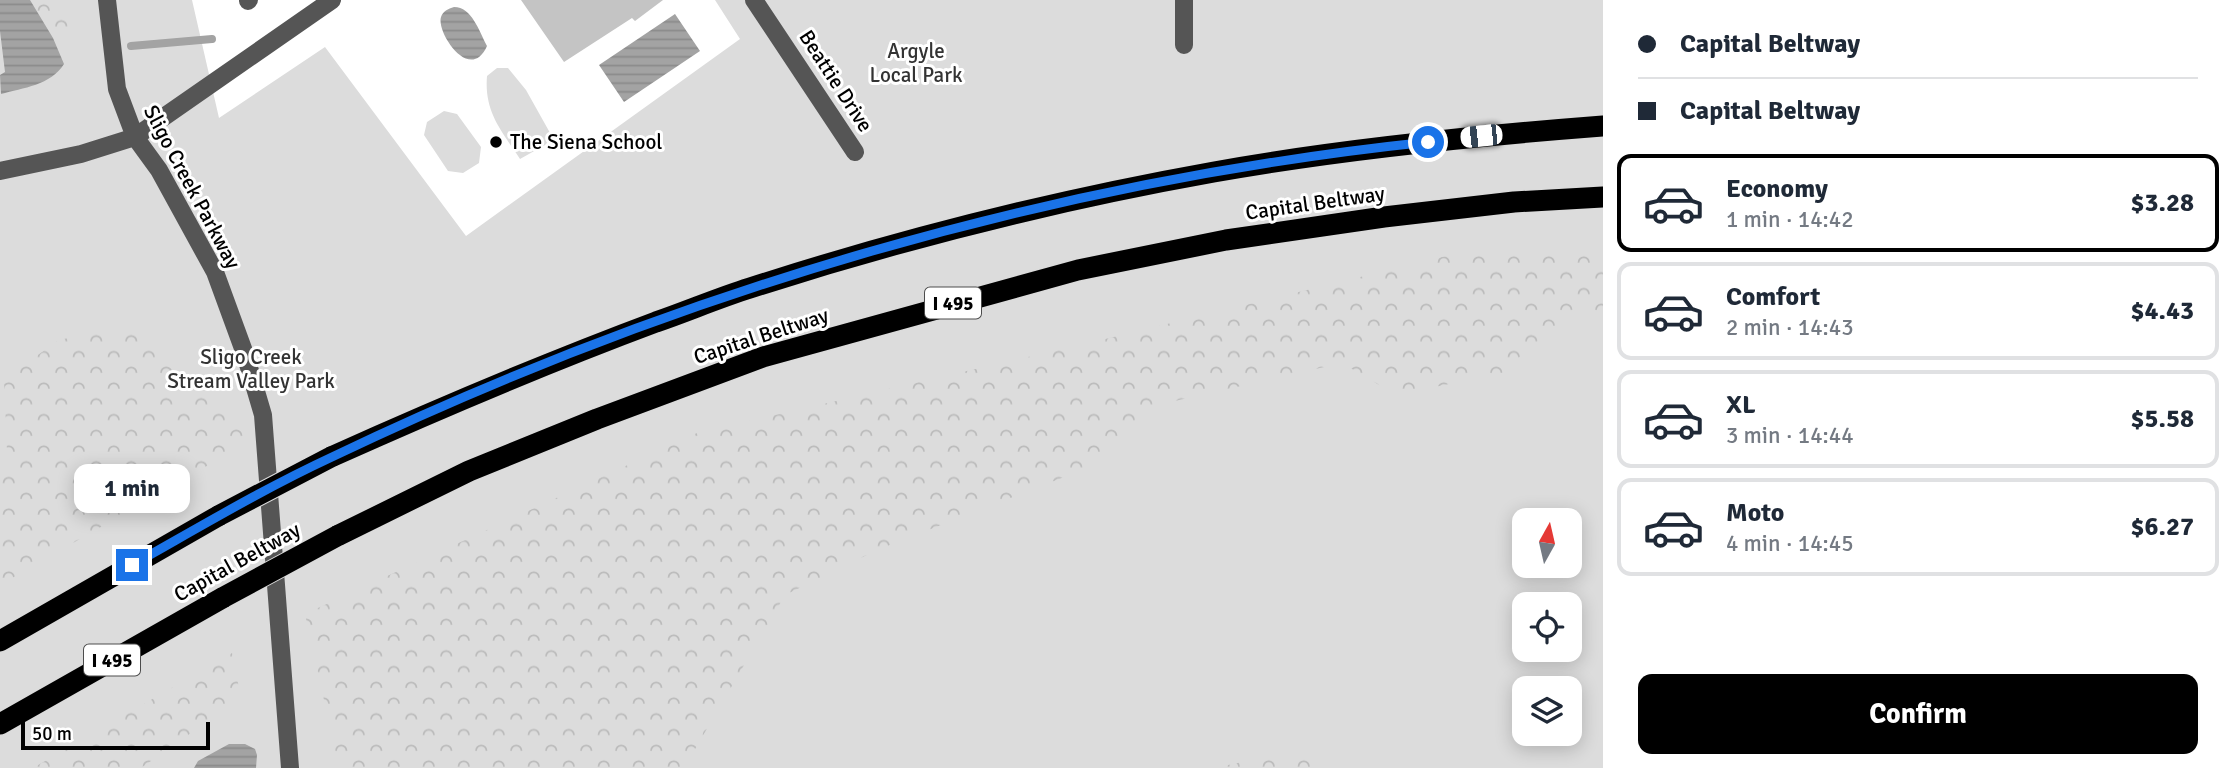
<!DOCTYPE html>
<html lang="en">
<head>
<meta charset="utf-8">
<style>
  body { margin:0; font-family:Signika,sans-serif; background:#f2f2f3; color:#1f2937; height:100vh; display:flex; flex-direction:column; font-size:26px; white-space:nowrap }
  * { box-sizing:border-box; margin:0 }
  p { font-size:23px; color:#747a83 }
  .icon { flex:none; width:38px; height:38px; fill:none; stroke:currentColor; stroke-width:2; stroke-linecap:round; stroke-linejoin:round }
  .map { position:relative; flex:1; overflow:hidden }
  .sheet { display:flex; flex-direction:column; background:#fff; width:630px }
  .sheet>* { flex:none }
  .banner { display:grid; align-content:center; height:154px; padding:0 35px; background:#fff }
  .needle { width:46px; rotate:8deg }
  .controls { position:absolute; left:1512px; top:508px; display:grid; gap:14px }
  .controls a { display:grid; place-items:center; width:70px; height:70px; border-radius:14px; background:#fff; box-shadow:0 4px 18px #0003; font-size:35px }
  .scale { position:absolute; left:21px; bottom:18px; width:189px; box-sizing:border-box; padding-left:7px; border:4px solid #000; border-top:0; font-size:19px; line-height:24px; white-space:nowrap; color:#000; -webkit-text-stroke:5px #fff; paint-order:stroke }
  .end { position:absolute; width:32px; height:32px; margin:-16px; border:9px solid #1a73e8; background:#fff; box-shadow:0 0 0 4px #fff }
  .from { border-radius:50% }
  .bubble { position:absolute; height:49px; border-radius:14px; background:#fff; box-shadow:0 4px 18px #0003; font-size:23px; font-weight:700; line-height:49px; text-align:center }
  .car { position:absolute; width:21px; height:42px; margin:-21px -10px; border-radius:9px; box-shadow:0 0 5px 2px #0007; background:linear-gradient(#fff 24%,#345 0 40%,#fff 0 76%,#345 0 86%,#fff 0) }
  .banner b { display:flex; align-items:center; gap:24px; height:66px; font-size:26px }
  .banner b+b { border-top:2px solid #e0e1e3 }
  .banner i { width:18px; height:18px; background:#1f2937 }
  ul { padding:0; list-style:none }
  li { display:flex; align-items:center; gap:21px; height:98px; margin:0 14px 10px; padding:0 21px; border:4px solid #e0e1e3; border-radius:14px }
  li div { flex:1 }
  li b { display:block; font-size:26px }
  li em { font-style:normal; font-weight:700 }
  li.current { border-color:#000 }
  li>.icon { width:63px; height:63px; stroke-width:1.5 }
  .action { display:flex; gap:14px; margin-top:auto; padding:14px 35px }
  .action a { flex:1; height:80px; border-radius:14px; background:#000; color:#fff; font-size:28px; font-weight:700; line-height:80px; text-align:center }
  main { display:flex; flex:1; min-height:0 }
  .map>svg:first-child { display:block }
</style>
</head>
<body>
<main>
<div class="map">
<svg width="1603" height="768" viewBox="0 0 1603 768">
  <defs>
    <pattern id="forest-crowns" width="20" height="18" patternUnits="userSpaceOnUse" patternTransform="scale(1.75)"><rect width="20" height="18" fill="#dcdcdc"/><path d="M2 6a3 3 0 1 1 6 0M12 15a3 3 0 1 1 6 0" fill="none" stroke="#bbb"/></pattern>
    <pattern id="water-rules" width="6" height="5" patternUnits="userSpaceOnUse" patternTransform="scale(1.75)"><rect width="6" height="5" fill="#a3a3a3"/><path d="M0 2.5h6" fill="none" stroke="#8b8b8b"/></pattern>
  </defs>
  <rect width="100%" height="100%" fill="#fff"/>
  <path fill="#dcdcdc" fill-rule="evenodd" d="M 0,0 L 192,0 L 219,118 L 325,47 L 466,236 L 740,39 L 715,0 L 1603,0 L 1603,768 L 0,768 ZM 1524,520 L 1570,520 L 1570,565 L 1524,565 ZM 1524,604 L 1570,604 L 1570,649 L 1524,649 ZM 1524,688 L 1570,688 L 1570,733 L 1524,733 Z
    M 497,68 L 508,68 L 526,90 L 554,140 L 520,159 C 501,130 484,112 487,76 Z
    M 444,111 L 457,114 L 481,147 L 479,163 L 463,173 L 448,171 L 424,135 L 427,122 Z"/>
  <path fill="url(#forest-crowns)" d="M 30,0 L 71,0 L 70,35 L 53,38 Z
    M 1603,248 L 1603,316 L 1564,318 L 1502,373 L 1396,395 L 1342,363 L 1166,403 L 1113,458 L 877,550 L 785,595 L 684,768 L 339,768 L 305,614 L 697,433 L 1097,341 L 1475,249 Z
    M 125,326 L 176,360 L 209,401 L 252,440 L 0,585 L 0,454 L 7,451 L 4,379 L 59,340 Z
    M 232,653 L 241,698 L 141,768 L 33,768 Z
    M 1316,753 L 1323,768 L 1214,768 L 1280,754 Z"/>
  <path fill="url(#water-rules)" d="M 0,0 L 30,0 L 53,38 L 64,64 C 51,85 23,88 1,94 L 0,75 L 5,72 L 0,31 Z
    M 454,7 C 472,7 479,31 487,46 C 470,84 436,32 441,17 C 443,11 448,9 454,7 Z
    M 675,14 L 700,51 L 624,102 L 599,65 Z
    M 229,744 L 245,744 L 255,749 L 257,755 L 256,768 L 194,768 L 198,761 Z"/>
  <g fill="none" stroke-linecap="round" stroke-linejoin="round">
    <path stroke="#a3a3a3" stroke-width="8" d="M 131,46 L 212,39"/>
  </g>
  <path fill="#c4c4c4" d="M 521,0 L 663,0 L 635,21 L 632,18 L 564,62 Z"/>
  <g fill="none" stroke-linecap="round" stroke-linejoin="round">
    <defs>
      <path id="highway" d="M 331,457 C 438,409 546,363 656,322 C 688,311 718,298 750,288 C 902,239 1057,200 1214,172 C 1342,149 1473,136 1603,126
        M 337,536 L 469,471 L 597,419 L 763,357 L 1078,270 L 1226,240 L 1384,217 L 1514,202 L 1603,197
        M 0,641 L 220,515
        M 0,724 L 224,597"/>
    </defs>
    <use href="#highway" stroke="#dbdbdb" stroke-width="23"/>
    <path stroke="#555" stroke-width="18" d="M 107,0 L 117,89 L 135,137 L 159,170 L 215,272 L 245,354 L 263,415 L 290,768
      M 754,0 L 855,152
      M 248,1 L 249,0
      M 1184,45 L 1184,0
      M 0,171 L 81,154 L 135,137 L 332,0"/>
    <use href="#highway" stroke="#000" stroke-width="21"/>
    <defs>
      <path id="highway-bridge" d="M 220,515 L 331,457
        M 224,597 L 337,536"/>
    </defs>
    <use href="#highway-bridge" stroke="#dbdbdb" stroke-width="23" stroke-linecap="butt"/>
    <use href="#highway-bridge" stroke="#000" stroke-width="21"/>
  </g>
  <g fill="none" stroke-linecap="round" stroke-linejoin="round">
    <path stroke="#1a73e8" stroke-width="9" d="M 132,565 C 198,528 263,489 332,457 C 676,292 1048,182 1428,142"/>
  </g>
  <circle fill="#000" stroke="#fff" stroke-width="2.5" cx="496" cy="142" r="7"/>
  <g text-anchor="middle" stroke-width="6" stroke-linejoin="round" paint-order="stroke">
    <g fill="#fff" stroke="#4c4c4c" stroke-width="2">
      <rect x="925" y="287.5" width="56" height="31" rx="5"/>
      <rect x="84" y="644.5" width="56" height="31" rx="5"/>
    </g>
    <g font-size="19" font-weight="bold" fill="#000">
      <text x="953" y="310">I 495</text>
      <text x="112" y="667">I 495</text>
    </g>
    <g font-size="21" fill="#333" stroke="#fff">
      <text x="916" y="58">Argyle<tspan x="916" dy="24">Local Park</tspan></text>
      <text x="251" y="364">Sligo Creek<tspan x="251" dy="24">Stream Valley Park</tspan></text>
    </g>
    <g font-size="21" fill="#000" stroke="#fff">
      <text transform="translate(836 81) rotate(57)" y="7">Beattie Drive</text>
      <text transform="translate(192 187) rotate(62)" y="7">Sligo Creek Parkway</text>
      <text transform="translate(1315 203) rotate(-8)" y="7">Capital Beltway</text>
      <text transform="translate(761 336) rotate(-18)" y="7">Capital Beltway</text>
      <text transform="translate(237 562) rotate(-29)" y="7">Capital Beltway</text>
    </g>
    <g font-size="21" fill="#000" stroke="#fff" text-anchor="start">
      <text x="510" y="149">The Siena School</text>
    </g>
  </g>
</svg>
<div class="controls">
<a><svg class="needle" viewBox="-14 -14 28 28"><path d="M0-13l5 13h-10z" fill="#e53935"/><path d="M0 13l5-13h-10z" fill="#747a83"/></svg></a>
<a><svg class="icon" aria-label="locate" viewBox="0 0 24 24"><circle cx="12" cy="12" r="6"/><path d="M12 2v4M12 18v4M2 12h4M18 12h4"/></svg></a>
<a><svg class="icon" aria-label="layers" viewBox="0 0 24 24"><path d="M12 4l9 5-9 5-9-5zM3 14l9 5 9-5"/></svg></a>
</div>
<div class="scale">50 m</div>
<i class="end from" style="left:1428px;top:142px"></i>
<i class="end" style="left:132px;top:565px"></i>
<div class="bubble" style="left:74px;top:464px;width:116px">1 min</div>
<i class="car" style="left:1481px;top:136px;rotate:264deg"></i>
</div>
<section class="sheet">
<div class="banner">
<b><i class="from"></i>Capital Beltway</b>
<b><i></i>Capital Beltway</b>
</div>
<ul>
<li class="current"><svg class="icon" aria-label="car" viewBox="0 0 24 24"><path d="M5 17H2v-5l4-1 3-4h7l3 4 3 1v5h-3M9 17h6M6 11h13"/><circle cx="7" cy="17" r="2"/><circle cx="17" cy="17" r="2"/></svg><div><b>Economy</b><p>1 min · 14:42</p></div><em>$3.28</em></li>
<li><svg class="icon" aria-label="car" viewBox="0 0 24 24"><path d="M5 17H2v-5l4-1 3-4h7l3 4 3 1v5h-3M9 17h6M6 11h13"/><circle cx="7" cy="17" r="2"/><circle cx="17" cy="17" r="2"/></svg><div><b>Comfort</b><p>2 min · 14:43</p></div><em>$4.43</em></li>
<li><svg class="icon" aria-label="car" viewBox="0 0 24 24"><path d="M5 17H2v-5l4-1 3-4h7l3 4 3 1v5h-3M9 17h6M6 11h13"/><circle cx="7" cy="17" r="2"/><circle cx="17" cy="17" r="2"/></svg><div><b>XL</b><p>3 min · 14:44</p></div><em>$5.58</em></li>
<li><svg class="icon" aria-label="car" viewBox="0 0 24 24"><path d="M5 17H2v-5l4-1 3-4h7l3 4 3 1v5h-3M9 17h6M6 11h13"/><circle cx="7" cy="17" r="2"/><circle cx="17" cy="17" r="2"/></svg><div><b>Moto</b><p>4 min · 14:45</p></div><em>$6.27</em></li>
</ul>
<div class="action"><a>Confirm</a></div>
</section>
</main>
</body>
</html>
